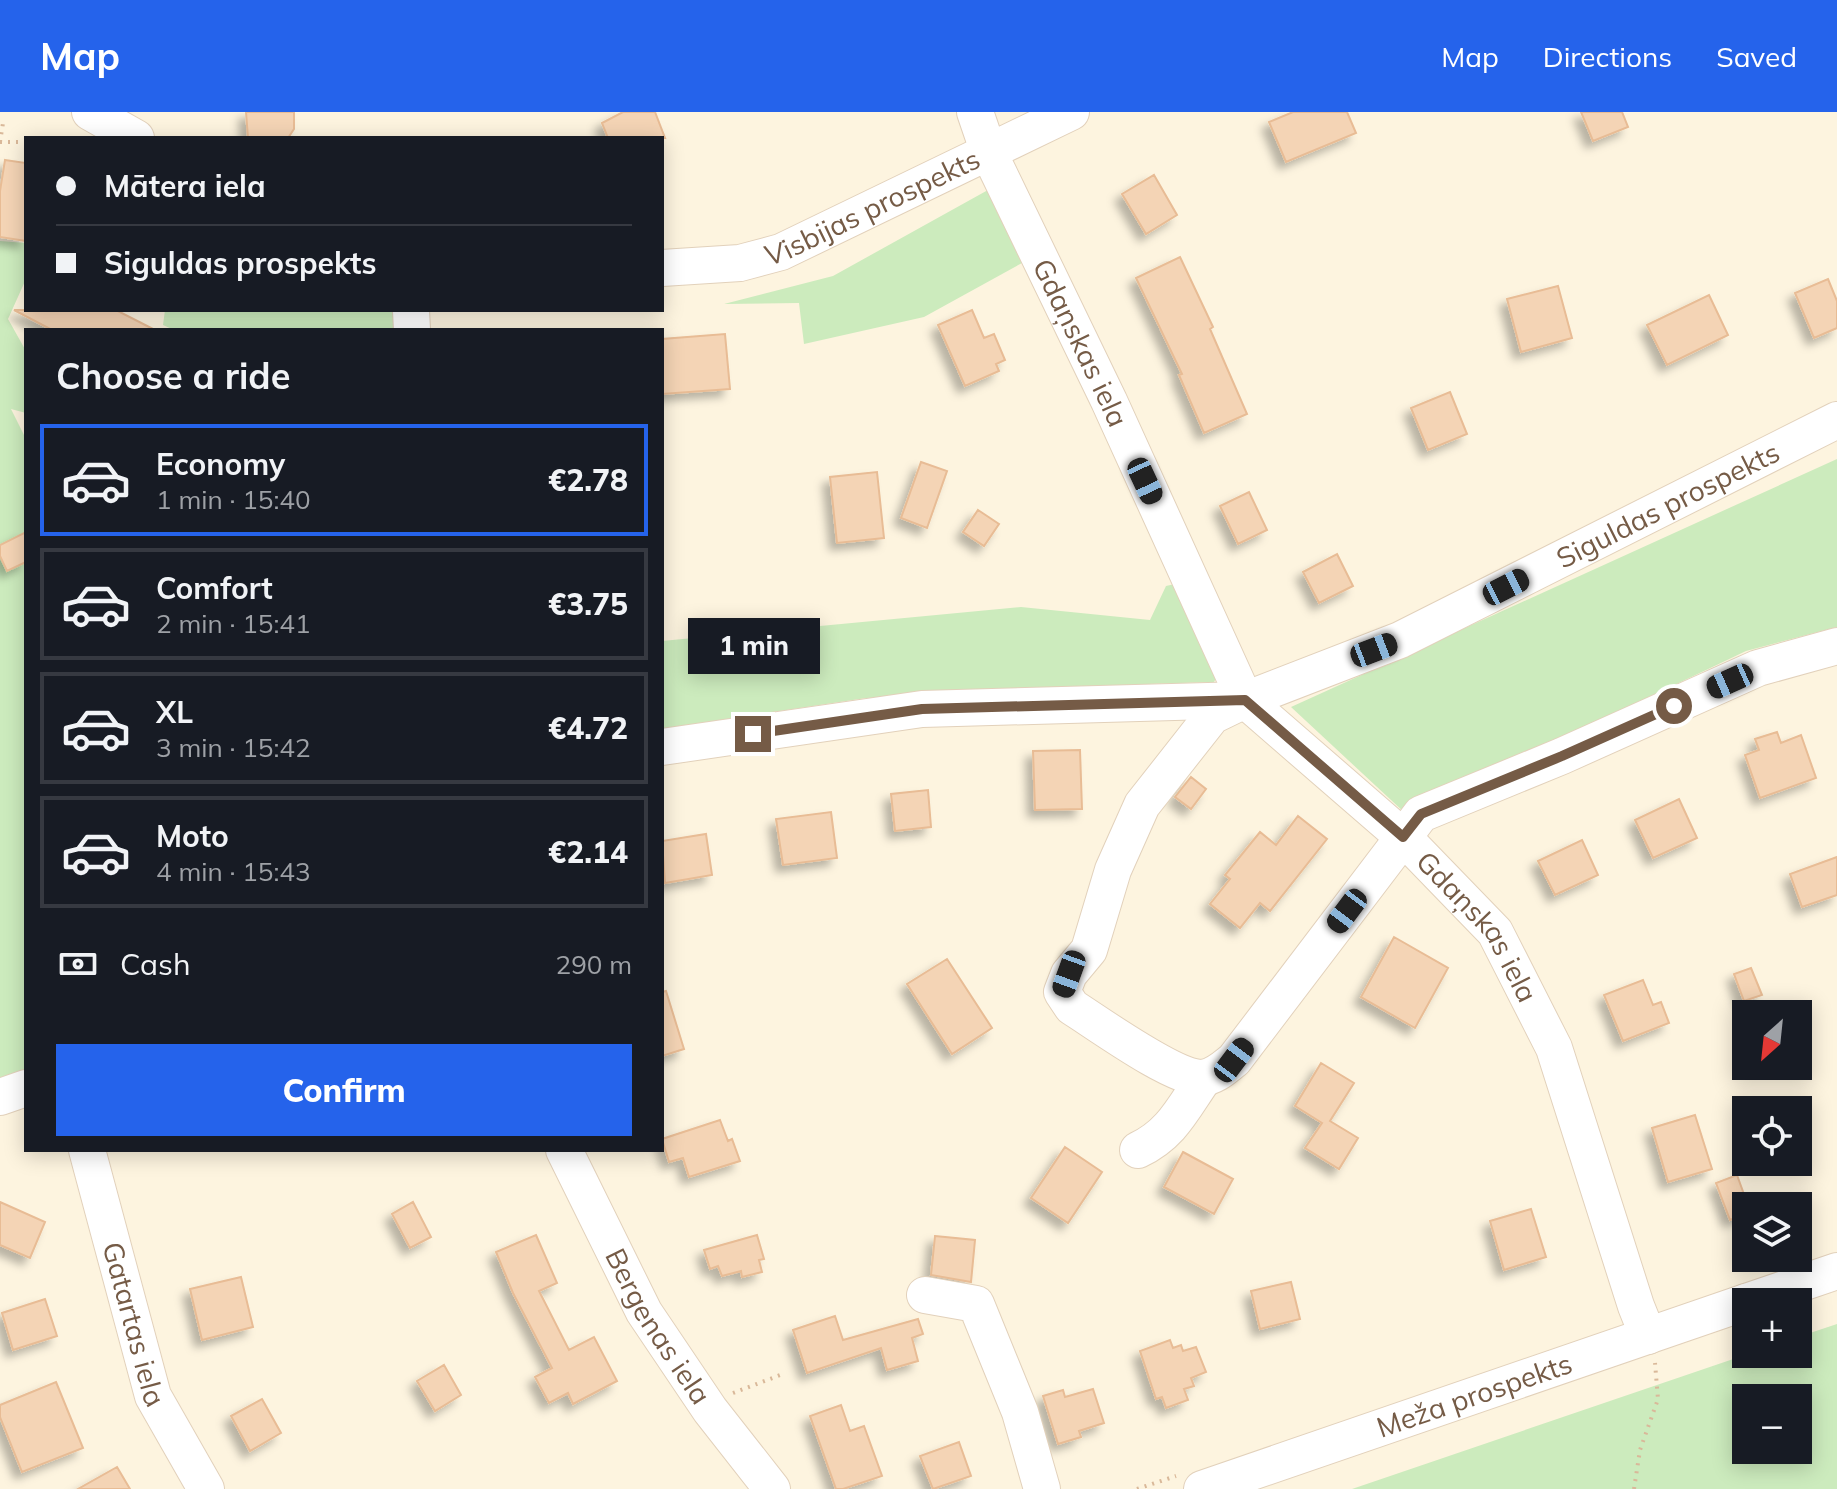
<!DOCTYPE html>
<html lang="en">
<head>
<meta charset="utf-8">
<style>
  body { margin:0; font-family:Mulish,sans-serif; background:#20242c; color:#f1f3f6; height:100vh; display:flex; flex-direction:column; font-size:30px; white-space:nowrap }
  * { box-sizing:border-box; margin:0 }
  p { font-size:26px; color:#9ea1a6 }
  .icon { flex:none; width:44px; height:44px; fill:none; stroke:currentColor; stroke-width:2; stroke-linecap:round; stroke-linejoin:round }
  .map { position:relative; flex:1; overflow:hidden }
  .details { position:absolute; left:24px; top:216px; width:640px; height:824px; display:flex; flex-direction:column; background:#171b24; border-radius:0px; box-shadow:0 4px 20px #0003 }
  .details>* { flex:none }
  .guide { position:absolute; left:24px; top:24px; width:640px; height:176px; border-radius:0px; box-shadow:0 4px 20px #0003; display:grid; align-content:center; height:176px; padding:0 32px; background:#171b24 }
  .needle { width:52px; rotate:207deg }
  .fabs { position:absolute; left:1732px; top:888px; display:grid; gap:16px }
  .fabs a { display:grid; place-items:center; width:80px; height:80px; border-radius:0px; background:#171b24; box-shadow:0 4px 20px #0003; font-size:40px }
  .end { position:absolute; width:36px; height:36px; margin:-18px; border:10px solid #755b46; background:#fff; box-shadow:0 0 0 4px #fff }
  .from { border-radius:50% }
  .bubble { position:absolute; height:56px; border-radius:0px; background:#171b24; box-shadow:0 4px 20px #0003; font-size:26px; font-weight:800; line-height:56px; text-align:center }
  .car { position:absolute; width:24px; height:48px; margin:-24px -12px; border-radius:10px; box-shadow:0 0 6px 2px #0007; background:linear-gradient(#222 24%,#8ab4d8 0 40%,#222 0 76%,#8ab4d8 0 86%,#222 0) }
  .guide b { display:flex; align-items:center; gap:28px; height:76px; font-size:30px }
  .guide b+b { border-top:2px solid #363941 }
  .guide i { width:20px; height:20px; background:#f1f3f6 }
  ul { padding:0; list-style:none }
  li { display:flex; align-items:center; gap:24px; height:112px; margin:0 16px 12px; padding:0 16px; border:4px solid #363941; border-radius:0px }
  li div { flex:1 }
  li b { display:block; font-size:30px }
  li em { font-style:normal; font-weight:800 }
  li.on { border-color:#2563eb }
  li>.icon { width:72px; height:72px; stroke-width:1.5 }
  h2 { padding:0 32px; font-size:36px; line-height:96px }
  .pay { display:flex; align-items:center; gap:20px; height:88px; padding:0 32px; font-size:30px }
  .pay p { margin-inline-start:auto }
  .button { display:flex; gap:16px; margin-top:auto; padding:16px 32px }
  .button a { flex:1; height:92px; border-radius:0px; background:#2563eb; color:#fff; font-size:32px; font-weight:800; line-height:92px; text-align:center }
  header { display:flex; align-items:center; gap:48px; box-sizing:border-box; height:112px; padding:0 40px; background:#2563eb; color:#fff }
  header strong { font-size:38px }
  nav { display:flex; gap:44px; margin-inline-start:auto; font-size:28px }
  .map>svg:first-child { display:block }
</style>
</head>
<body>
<header>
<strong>Map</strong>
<nav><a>Map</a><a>Directions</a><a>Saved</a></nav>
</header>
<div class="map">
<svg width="1837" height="1377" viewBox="0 0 1837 1377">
  <defs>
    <filter id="shadow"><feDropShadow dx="-7" dy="7" stdDeviation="4" flood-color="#0004"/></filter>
  </defs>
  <rect width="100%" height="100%" fill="#fdf4df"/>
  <path fill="#ccebbd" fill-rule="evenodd" d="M 997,73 L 1031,146 L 924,205 L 804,232 L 799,191 L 724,192 L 833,164 Z
    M 0,129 L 26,131 L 26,167 L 8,207 L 26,239 L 26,301 L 11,297 L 26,327 L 26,965 L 0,975 Z
    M 165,198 L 396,198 L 397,218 L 174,218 L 163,213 Z
    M 1837,347 L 1837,515 L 1746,539 L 1405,701 L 1291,595 Z
    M 1184,470 L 1222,555 L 1214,570 L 1148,572 L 1033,581 L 866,586 L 708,610 L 662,624 L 662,529 L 1021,495 L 1150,508 L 1166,474 Z
    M 1837,1212 L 1837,1377 L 1352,1377 L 1748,1242 L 1798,1242 L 1798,1225 ZM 1798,1286 L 1798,1338 L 1746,1338 L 1746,1286 Z"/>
  <path fill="#f4d4b5" stroke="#e8bc95" stroke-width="2" filter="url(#shadow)" d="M 246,0 L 294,0 L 294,17 L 288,26 L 248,26 Z
    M 623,0 L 655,0 L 665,26 L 608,26 L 602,11 Z
    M 1293,0 L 1347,0 L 1356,21 L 1286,50 L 1269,10 Z
    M 1581,0 L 1622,0 L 1628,15 L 1593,29 Z
    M 5,48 L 26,51 L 26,129 L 0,125 L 0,79 Z
    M 1154,63 L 1177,103 L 1146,122 L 1122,82 Z
    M 1180,145 L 1213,215 L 1210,217 L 1247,302 L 1204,321 L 1179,263 L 1182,262 L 1136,166 Z
    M 1828,167 L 1837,189 L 1837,216 L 1814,226 L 1795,181 Z
    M 1558,174 L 1572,226 L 1521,240 L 1507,187 Z
    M 1709,183 L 1728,223 L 1667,253 L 1647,213 Z
    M 14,198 L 116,198 L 155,218 L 52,218 Z
    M 972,198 L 984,226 L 994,222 L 1005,248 L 996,252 L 999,259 L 965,274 L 938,213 Z
    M 725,222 L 730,277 L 662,282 L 662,227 Z
    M 1450,280 L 1467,322 L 1428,338 L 1411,296 Z
    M 921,350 L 947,359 L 927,416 L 901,406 Z
    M 877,360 L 884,426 L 837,431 L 830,365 Z
    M 1249,380 L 1267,418 L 1238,432 L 1220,394 Z
    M 978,398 L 999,412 L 984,434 L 963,420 Z
    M 26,420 L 26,450 L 7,459 L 0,444 L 0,433 Z
    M 1337,442 L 1353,474 L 1319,491 L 1303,460 Z
    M 1777,620 L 1781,631 L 1801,623 L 1816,666 L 1760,686 L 1745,643 L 1759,638 L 1755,627 Z
    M 1080,638 L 1082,697 L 1035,698 L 1033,639 Z
    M 1191,665 L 1206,677 L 1191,697 L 1175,685 Z
    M 928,678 L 931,715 L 895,719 L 891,682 Z
    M 1679,687 L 1697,726 L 1653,746 L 1635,708 Z
    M 831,700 L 837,746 L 783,753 L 776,707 Z
    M 1298,704 L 1327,727 L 1270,799 L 1260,791 L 1240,816 L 1210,792 L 1230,767 L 1225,763 L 1260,720 L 1276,733 Z
    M 706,722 L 712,763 L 665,771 L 662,729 Z
    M 1582,728 L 1598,763 L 1555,783 L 1538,749 Z
    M 1837,745 L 1837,783 L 1802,795 L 1790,762 Z
    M 1394,825 L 1448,856 L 1415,916 L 1361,885 Z
    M 947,847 L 992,916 L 952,942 L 907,872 Z
    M 1751,856 L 1762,883 L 1744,889 L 1734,862 Z
    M 1643,868 L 1653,893 L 1661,890 L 1669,911 L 1623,929 L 1604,883 Z
    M 666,879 L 684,937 L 662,944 L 662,880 Z
    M 1321,951 L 1354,971 L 1330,1009 L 1358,1026 L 1339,1057 L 1305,1036 L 1322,1011 L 1295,994 Z
    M 1695,1003 L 1712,1057 L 1668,1070 L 1652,1016 Z
    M 720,1008 L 728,1029 L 732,1027 L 740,1049 L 689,1065 L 683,1046 L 669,1050 L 662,1027 Z
    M 1065,1035 L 1102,1060 L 1068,1111 L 1031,1086 Z
    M 1183,1040 L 1233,1067 L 1214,1102 L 1164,1075 Z
    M 1737,1063 L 1746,1088 L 1746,1102 L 1730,1108 L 1716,1071 Z
    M 0,1090 L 45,1110 L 30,1146 L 0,1133 Z
    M 413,1090 L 431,1125 L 410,1136 L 392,1102 Z
    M 1531,1097 L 1546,1145 L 1504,1158 L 1490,1109 Z
    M 536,1123 L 557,1171 L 539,1179 L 569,1238 L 594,1225 L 617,1269 L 573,1292 L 568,1281 L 549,1291 L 535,1265 L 552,1256 L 513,1181 L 496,1140 Z
    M 757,1123 L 764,1147 L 759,1148 L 762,1160 L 742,1165 L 741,1159 L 722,1164 L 718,1154 L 710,1157 L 704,1138 Z
    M 935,1124 L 975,1128 L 971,1170 L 931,1163 Z
    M 241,1165 L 253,1215 L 202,1228 L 190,1177 Z
    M 1291,1170 L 1300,1207 L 1260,1217 L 1251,1179 Z
    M 45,1187 L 57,1224 L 13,1238 L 2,1201 Z
    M 835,1204 L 843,1228 L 918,1207 L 923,1222 L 912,1226 L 918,1249 L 887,1258 L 881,1236 L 807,1261 L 793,1218 Z
    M 1170,1228 L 1173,1236 L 1181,1233 L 1183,1239 L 1196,1235 L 1206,1260 L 1191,1266 L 1194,1274 L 1184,1277 L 1188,1288 L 1166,1296 L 1162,1285 L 1156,1287 L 1140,1239 Z
    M 444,1253 L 461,1283 L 435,1299 L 417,1269 Z
    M 56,1270 L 83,1336 L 22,1360 L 0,1305 L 0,1293 Z
    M 1093,1277 L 1104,1311 L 1079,1319 L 1081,1325 L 1058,1332 L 1043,1284 L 1063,1278 L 1065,1285 Z
    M 262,1287 L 281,1321 L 250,1339 L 231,1304 Z
    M 841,1293 L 850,1319 L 864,1314 L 882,1364 L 843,1377 L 836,1377 L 810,1304 Z
    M 959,1330 L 971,1364 L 933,1377 L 920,1344 Z
    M 117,1355 L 130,1377 L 78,1377 Z"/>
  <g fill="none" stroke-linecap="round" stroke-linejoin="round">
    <defs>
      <g id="minor">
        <path d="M 90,0 L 136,26"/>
        <path id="s1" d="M 975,0 L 989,41 L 1109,289 L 1245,588 L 1403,725 L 1495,820 L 1554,936 L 1636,1194 L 1648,1224"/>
        <path id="s2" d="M 662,156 L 740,151 L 781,140 L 1071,0"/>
        <path d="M 411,198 L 412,218"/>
        <path d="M 1245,588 L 1212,604 L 1142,693 L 1113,758 L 1089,838 L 1069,862 L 1062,880 L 1072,895 C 1099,912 1173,966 1202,966 C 1215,965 1225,955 1234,948 L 1421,702 L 1562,644 L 1758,556 L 1837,534"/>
        <path id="s3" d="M 662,635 L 922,597 L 1245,588 L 1400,528 L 1837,308"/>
        <path d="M 0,985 L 26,976"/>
        <path id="s4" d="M 87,1038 L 153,1284 L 206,1377"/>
        <path id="s5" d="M 564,1038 L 644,1200 L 710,1298 L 772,1377"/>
        <path d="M 1138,1038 C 1172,1022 1183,996 1204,966"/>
        <path d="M 925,1183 L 976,1192 L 1020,1300 L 1042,1377"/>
        <path d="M 1746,1190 L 1837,1159"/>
        <path id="s6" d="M 1202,1377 L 1746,1190"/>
      </g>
    </defs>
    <use href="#minor" stroke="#e2d1bb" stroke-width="38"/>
    <path stroke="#d9b899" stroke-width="4" stroke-dasharray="2 6" stroke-linecap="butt" d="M 0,30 L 26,30
      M 0,30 L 3,11
      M 733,1281 L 783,1262
      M 1137,1377 L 1176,1364
      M 1634,1377 L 1640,1338 L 1658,1287 L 1655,1251"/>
    <use href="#minor" stroke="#fff" stroke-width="36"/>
  </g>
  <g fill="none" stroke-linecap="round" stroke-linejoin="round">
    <path stroke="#755b46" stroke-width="10" d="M 753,622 L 922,597 L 1245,588 L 1403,725 L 1421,702 L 1562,644 L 1674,594"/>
  </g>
  <g text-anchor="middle" stroke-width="7" stroke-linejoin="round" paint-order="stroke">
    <g font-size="28" fill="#755b46" stroke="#fff8e6">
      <text dy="10" stroke="none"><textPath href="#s2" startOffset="222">Visbijas prospekts</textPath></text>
      <text dy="10" stroke="none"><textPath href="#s1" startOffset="254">Gdaņskas iela</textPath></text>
      <text dy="10" stroke="none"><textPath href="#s3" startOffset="1052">Siguldas prospekts</textPath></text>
      <text dy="10" stroke="none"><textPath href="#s1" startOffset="974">Gdaņskas iela</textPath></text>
      <text dy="10" stroke="none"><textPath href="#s4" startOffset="180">Gatartas iela</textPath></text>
      <text dy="10" stroke="none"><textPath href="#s5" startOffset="200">Bergenas iela</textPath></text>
      <text dy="10" stroke="none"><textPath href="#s6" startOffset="288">Meža prospekts</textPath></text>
    </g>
  </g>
</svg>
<div class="fabs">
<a><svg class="needle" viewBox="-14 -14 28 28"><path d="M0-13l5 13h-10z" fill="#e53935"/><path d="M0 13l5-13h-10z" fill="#9ea1a6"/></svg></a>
<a><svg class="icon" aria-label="locate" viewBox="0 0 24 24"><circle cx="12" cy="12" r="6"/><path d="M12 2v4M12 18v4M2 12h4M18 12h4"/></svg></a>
<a><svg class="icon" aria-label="layers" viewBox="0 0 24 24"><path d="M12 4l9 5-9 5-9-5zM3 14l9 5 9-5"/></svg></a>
<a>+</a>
<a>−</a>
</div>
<i class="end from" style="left:1674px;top:594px"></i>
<i class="end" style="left:753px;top:622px"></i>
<div class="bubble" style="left:688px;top:506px;width:132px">1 min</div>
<i class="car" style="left:1145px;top:369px;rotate:155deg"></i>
<i class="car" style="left:1506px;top:475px;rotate:63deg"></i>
<i class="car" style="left:1374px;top:538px;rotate:69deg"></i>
<i class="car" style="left:1730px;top:569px;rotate:246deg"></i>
<i class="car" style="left:1347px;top:799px;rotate:217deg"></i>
<i class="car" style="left:1069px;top:862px;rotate:200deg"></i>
<i class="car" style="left:1234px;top:948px;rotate:37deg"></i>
<div class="guide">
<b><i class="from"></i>Mātera iela</b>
<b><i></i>Siguldas prospekts</b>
</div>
<section class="details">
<h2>Choose a ride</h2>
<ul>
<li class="on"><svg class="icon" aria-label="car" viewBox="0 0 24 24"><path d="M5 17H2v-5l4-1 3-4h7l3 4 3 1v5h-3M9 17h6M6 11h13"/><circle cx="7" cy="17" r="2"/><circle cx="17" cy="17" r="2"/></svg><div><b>Economy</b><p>1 min · 15:40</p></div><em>€2.78</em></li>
<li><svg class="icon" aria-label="car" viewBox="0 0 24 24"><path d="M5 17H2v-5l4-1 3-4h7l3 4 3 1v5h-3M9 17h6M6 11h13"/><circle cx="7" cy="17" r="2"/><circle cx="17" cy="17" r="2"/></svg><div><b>Comfort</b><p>2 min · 15:41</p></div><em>€3.75</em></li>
<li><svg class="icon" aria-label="car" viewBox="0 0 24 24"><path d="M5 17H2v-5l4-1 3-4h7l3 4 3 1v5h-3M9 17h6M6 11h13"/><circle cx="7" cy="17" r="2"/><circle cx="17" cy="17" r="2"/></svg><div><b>XL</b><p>3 min · 15:42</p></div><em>€4.72</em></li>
<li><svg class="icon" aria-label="car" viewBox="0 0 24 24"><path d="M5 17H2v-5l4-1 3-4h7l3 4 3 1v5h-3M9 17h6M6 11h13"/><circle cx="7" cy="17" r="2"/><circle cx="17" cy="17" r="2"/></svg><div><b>Moto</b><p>4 min · 15:43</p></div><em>€2.14</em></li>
</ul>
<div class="pay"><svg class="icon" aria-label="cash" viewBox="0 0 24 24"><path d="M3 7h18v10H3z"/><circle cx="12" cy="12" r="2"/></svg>Cash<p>290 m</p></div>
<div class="button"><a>Confirm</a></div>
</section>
</div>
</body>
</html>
